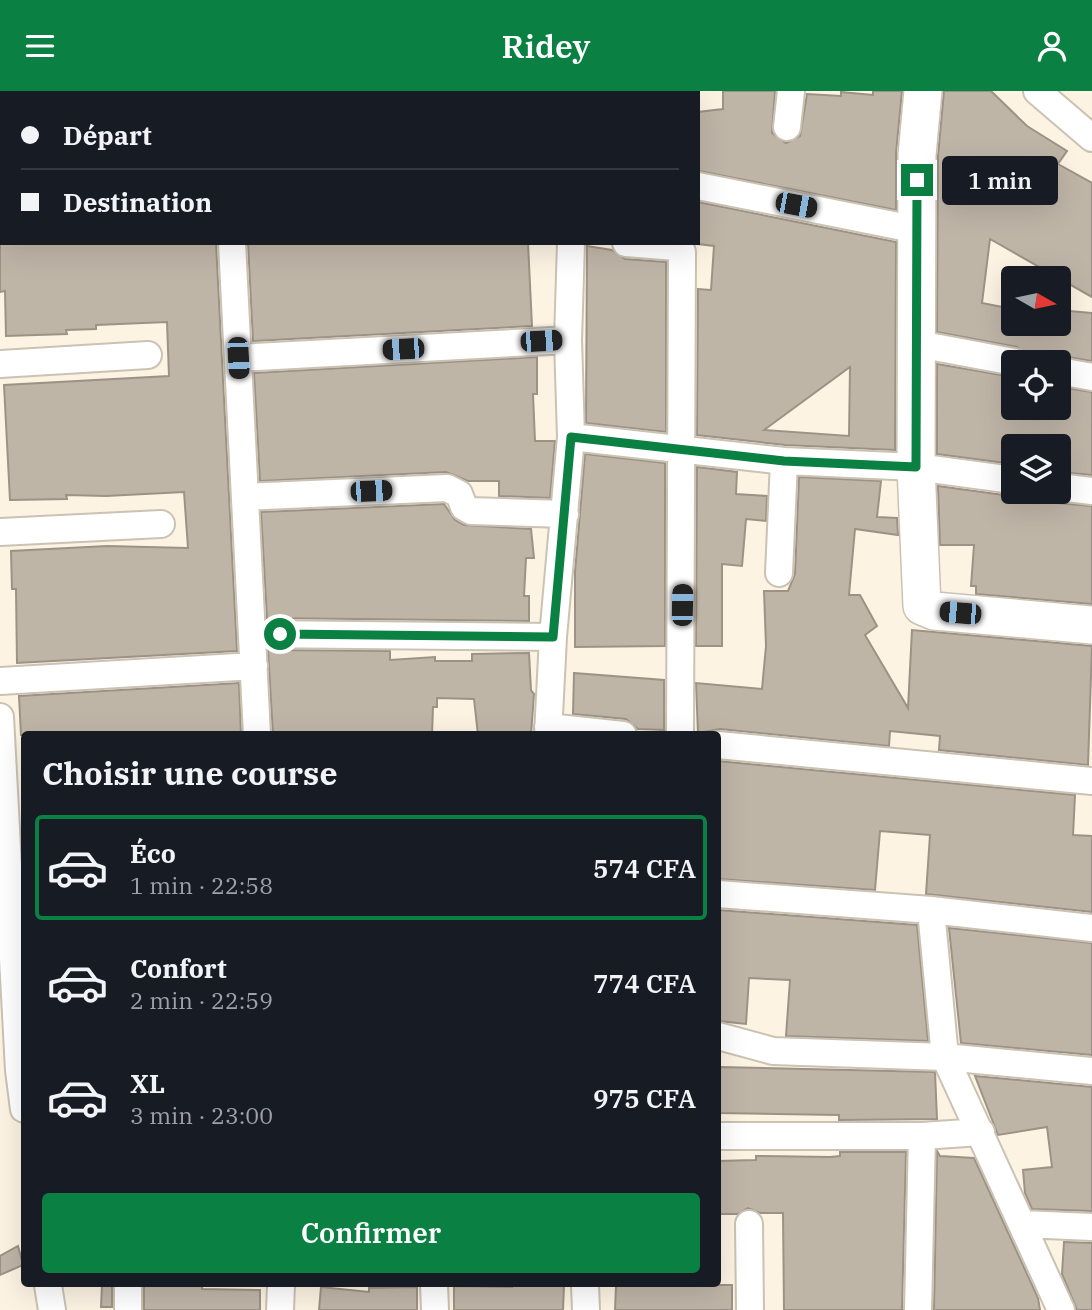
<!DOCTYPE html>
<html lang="fr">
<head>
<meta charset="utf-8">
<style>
  body { margin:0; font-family:"IBM Plex Serif",serif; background:#20242c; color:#f1f3f6; height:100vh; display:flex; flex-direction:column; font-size:26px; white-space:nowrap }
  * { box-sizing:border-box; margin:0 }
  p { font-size:23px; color:#9ea1a6 }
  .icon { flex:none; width:38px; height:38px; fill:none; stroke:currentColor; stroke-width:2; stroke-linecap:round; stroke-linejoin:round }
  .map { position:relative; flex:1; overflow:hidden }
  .drawer { position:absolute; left:21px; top:640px; width:700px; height:556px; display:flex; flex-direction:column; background:#171b24; border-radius:7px; box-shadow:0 7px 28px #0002 }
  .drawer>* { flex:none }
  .banner { position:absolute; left:0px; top:0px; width:700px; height:154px; box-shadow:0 7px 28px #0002; display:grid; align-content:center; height:154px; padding:0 21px; background:#171b24 }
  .needle { width:46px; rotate:99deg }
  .controls { position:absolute; left:1001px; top:175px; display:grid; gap:14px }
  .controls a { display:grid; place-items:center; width:70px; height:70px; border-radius:7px; background:#171b24; box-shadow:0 7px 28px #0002; font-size:35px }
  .end { position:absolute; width:32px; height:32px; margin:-16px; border:9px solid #0b8043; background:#fff; box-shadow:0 0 0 4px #fff }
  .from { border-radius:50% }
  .bubble { position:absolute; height:49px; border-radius:7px; background:#171b24; box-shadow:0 7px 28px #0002; font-size:23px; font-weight:600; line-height:49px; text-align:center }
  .car { position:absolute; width:21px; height:42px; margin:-21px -10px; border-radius:9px; box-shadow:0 0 5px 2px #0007; background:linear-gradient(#222 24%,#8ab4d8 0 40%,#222 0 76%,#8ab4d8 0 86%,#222 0) }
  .banner b { display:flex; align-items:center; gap:24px; height:66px; font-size:26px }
  .banner b+b { border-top:2px solid #363941 }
  .banner i { width:18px; height:18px; background:#f1f3f6 }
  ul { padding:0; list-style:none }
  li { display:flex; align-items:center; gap:21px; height:105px; margin:0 14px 10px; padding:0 7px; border:4px solid transparent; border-radius:7px }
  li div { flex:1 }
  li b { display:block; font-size:26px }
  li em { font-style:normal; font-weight:600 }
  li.selected { border-color:#0b8043 }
  li>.icon { width:63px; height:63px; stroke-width:1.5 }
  h2 { padding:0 21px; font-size:32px; line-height:84px }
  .button { display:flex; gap:14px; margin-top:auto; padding:14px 21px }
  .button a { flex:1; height:80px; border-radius:7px; background:#0b8043; color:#fff; font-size:28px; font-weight:600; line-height:80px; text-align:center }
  header { display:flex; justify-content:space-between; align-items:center; height:91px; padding:0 21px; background:#0b8043; color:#fff; font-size:32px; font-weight:600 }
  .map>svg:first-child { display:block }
</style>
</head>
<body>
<header><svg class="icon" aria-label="menu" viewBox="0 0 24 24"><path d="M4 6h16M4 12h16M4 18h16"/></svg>Ridey<svg class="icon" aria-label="person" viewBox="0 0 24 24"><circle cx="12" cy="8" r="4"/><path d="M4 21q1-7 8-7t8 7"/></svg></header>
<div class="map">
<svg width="1092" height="1219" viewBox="0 0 1092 1219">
  <rect width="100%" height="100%" fill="#fcf3e3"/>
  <path fill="#bfb5a7" stroke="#9c9285" stroke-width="2" fill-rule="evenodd" d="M 723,0 L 775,0 L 772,42 L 786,52 L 800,45 L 807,3 L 841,5 L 841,1 L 873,4 L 873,0 L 902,0 L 896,62 L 896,119 L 699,80 L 698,21 L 723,18 Z
    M 944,0 L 991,0 L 1027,35 L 1067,60 L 1058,73 L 1092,92 L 1092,206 L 990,148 L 982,212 L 1013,218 L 1013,233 L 1059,233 L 1059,219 L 1092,222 L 1092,270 L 1062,265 L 1047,270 L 1029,266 L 1017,256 L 937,241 L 938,65 Z
    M 698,111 L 896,151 L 895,359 L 785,354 L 697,344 L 698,198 L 711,199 L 714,155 L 698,153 ZM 850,276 L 849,345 L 764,339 Z
    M 0,152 L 216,152 L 237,560 L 17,572 L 16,498 L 12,498 L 11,460 L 107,455 L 188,457 L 184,401 L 106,405 L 66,404 L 67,408 L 10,409 L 4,294 L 169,285 L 167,231 L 96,234 L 96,238 L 66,239 L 67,243 L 6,245 L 5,200 L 0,201 Z
    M 248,152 L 528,152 L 532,235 L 253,250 Z
    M 587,155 L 612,159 L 625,168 L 666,171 L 666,341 L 586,332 Z
    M 537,266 L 537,303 L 533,303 L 535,350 L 555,350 L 550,407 L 499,405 L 499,390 L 468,390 L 446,381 L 260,390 L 254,282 Z
    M 937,273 L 1013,286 L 1013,317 L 1059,317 L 1059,296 L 1092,301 L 1092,384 L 1059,381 L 1059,355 L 1013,355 L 1013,373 L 937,363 Z
    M 585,363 L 665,372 L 665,555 L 575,556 L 575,481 Z
    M 697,376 L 737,381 L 736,403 L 767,405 L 766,430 L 746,428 L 742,475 L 722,473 L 722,555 L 696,555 Z
    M 799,386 L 881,390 L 877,426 L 897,427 L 898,444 L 855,438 L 849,504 L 860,504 L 877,535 L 865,544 L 908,617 L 912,539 L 1092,555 L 1088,674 L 939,659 L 940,645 L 890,640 L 889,655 L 720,638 L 698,642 L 696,592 L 762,598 L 766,555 L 764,500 L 788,500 L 795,483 Z
    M 938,395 L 1011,405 L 1022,402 L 1046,405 L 1057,412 L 1092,415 L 1092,513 L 976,503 L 976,495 L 971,495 L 974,454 L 940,454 Z
    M 444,413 L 455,429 L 464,434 L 531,438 L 534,467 L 526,467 L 524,505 L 529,505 L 529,530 L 267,527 L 261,421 Z
    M 268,559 L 390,560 L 390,569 L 435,566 L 435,570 L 472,570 L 472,563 L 529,562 L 531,599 L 534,603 L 531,644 L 478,644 L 474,608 L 437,607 L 437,616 L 433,616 L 432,644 L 273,644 Z
    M 574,582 L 664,589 L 664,639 L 638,638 L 626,628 L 573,623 Z
    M 239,592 L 241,644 L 21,644 L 19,605 Z
    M 718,670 L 1075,704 L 1073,744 L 1092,745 L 1092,821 L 926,803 L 930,744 L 880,740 L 875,799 L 718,788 Z
    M 718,819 L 917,834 L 928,950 L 786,945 L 790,889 L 749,887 L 746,933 L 718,930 Z
    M 949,837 L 1092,852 L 1092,964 L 961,952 Z
    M 720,976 L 935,981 L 937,1028 L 839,1029 L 839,1024 L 719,1022 Z
    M 975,985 L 1092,996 L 1092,1120 L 1032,1118 L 1025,1102 L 1023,1079 L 1052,1076 L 1047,1036 L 998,1044 Z
    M 937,1060 L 940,1065 L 974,1067 L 1038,1207 L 1040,1219 L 934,1219 Z
    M 840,1061 L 906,1061 L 902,1219 L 784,1219 L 783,1122 L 760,1122 L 748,1117 L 738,1123 L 718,1123 L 718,1070 L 756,1069 L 756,1065 L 830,1066 L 840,1065 Z
    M 1064,1151 L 1092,1152 L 1092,1219 L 1077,1219 L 1062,1183 Z
    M 18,1155 L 23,1174 L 0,1184 L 0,1165 Z
    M 102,1194 L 112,1194 L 112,1216 L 101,1216 Z
    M 144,1194 L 202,1194 L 202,1198 L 260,1199 L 260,1219 L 144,1219 Z
    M 512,1194 L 564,1194 L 563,1219 L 454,1219 L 454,1195 L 512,1196 Z
    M 622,1194 L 732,1194 L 732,1219 L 615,1219 L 616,1195 Z
    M 321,1196 L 369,1201 L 369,1197 L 417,1196 L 417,1219 L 319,1219 Z"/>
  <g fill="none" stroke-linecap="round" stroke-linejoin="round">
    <defs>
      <path id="street" d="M 224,0 L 224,2
        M 564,0 L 564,2
        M 1037,0 L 1092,47
        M 787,36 L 791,0
        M 698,95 L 918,139
        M 0,115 L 2,115
        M 232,152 L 257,644
        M 626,152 L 676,156 L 682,161 L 680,644
        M 918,253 L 1014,271
        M 238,267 L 568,249
        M 0,273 L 148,264
        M 1059,280 L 1092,286
        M 571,346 L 784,370 L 916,376 L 1013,389
        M 1059,396 L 1092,400
        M 245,406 L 447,397 L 459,403 L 464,416 L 471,420 L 565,423
        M 0,441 L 161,433
        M 779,482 L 784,370
        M 252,543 L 553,546
        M 0,590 L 254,575
        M 0,626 L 19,979 L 24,1018
        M 548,636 L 623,644
        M 548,644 L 553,546 L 571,346 L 568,249 L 571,152
        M 718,654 L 1092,690
        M 718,803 L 931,819 L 1092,837
        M 931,819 L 945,966 L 1061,1219
        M 718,945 L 773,960 L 945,966 L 1092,980
        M 718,1045 L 922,1045 L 981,1041
        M 749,1133 L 750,1219
        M 1023,1133 L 1092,1136
        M 48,1194 L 52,1219
        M 434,1194 L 435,1219
        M 585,1194 L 586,1219
        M 128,1219 L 128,1194
        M 280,1219 L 281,1194
        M 918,1219 L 922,1045"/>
      <path id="secondary" d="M 923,0 L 917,64 L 916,376 L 922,515 L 934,520 L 1092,534"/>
    </defs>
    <use href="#street" stroke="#cac2b3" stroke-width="30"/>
    <use href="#secondary" stroke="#cac2b3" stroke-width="40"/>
    <use href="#street" stroke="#fff" stroke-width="26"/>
    <use href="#secondary" stroke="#fff" stroke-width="37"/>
  </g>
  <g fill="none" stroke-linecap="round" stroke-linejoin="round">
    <path stroke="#0b8043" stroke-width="9" d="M 280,543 L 553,546 L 571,346 L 784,370 L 916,376 L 917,89"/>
  </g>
</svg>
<div class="controls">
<a><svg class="needle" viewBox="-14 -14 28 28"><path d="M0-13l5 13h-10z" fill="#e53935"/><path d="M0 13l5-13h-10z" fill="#9ea1a6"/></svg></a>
<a><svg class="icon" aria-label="locate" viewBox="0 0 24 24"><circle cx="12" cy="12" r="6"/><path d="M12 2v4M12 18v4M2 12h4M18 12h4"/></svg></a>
<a><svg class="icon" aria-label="layers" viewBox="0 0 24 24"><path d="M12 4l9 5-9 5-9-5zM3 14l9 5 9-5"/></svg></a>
</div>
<i class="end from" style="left:280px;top:543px"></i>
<i class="end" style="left:917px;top:89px"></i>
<div class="bubble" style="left:942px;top:65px;width:116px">1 min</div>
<i class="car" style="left:796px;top:114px;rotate:101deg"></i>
<i class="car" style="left:541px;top:250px;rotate:87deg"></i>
<i class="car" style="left:403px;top:258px;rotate:267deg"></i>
<i class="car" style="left:238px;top:267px;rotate:177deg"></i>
<i class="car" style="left:371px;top:400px;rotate:88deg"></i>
<i class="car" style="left:682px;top:514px;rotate:1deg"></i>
<i class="car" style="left:960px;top:522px;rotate:275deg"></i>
<div class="banner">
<b><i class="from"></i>Départ</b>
<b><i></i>Destination</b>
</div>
<section class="drawer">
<h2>Choisir une course</h2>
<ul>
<li class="selected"><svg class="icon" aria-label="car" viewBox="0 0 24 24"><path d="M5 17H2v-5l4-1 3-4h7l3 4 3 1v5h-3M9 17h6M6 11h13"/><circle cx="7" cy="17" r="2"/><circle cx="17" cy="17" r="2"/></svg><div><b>Éco</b><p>1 min · 22:58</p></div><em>574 CFA</em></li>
<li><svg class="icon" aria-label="car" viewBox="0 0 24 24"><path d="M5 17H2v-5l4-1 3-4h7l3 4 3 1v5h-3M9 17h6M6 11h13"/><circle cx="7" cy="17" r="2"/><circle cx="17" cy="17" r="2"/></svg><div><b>Confort</b><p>2 min · 22:59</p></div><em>774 CFA</em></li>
<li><svg class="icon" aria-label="car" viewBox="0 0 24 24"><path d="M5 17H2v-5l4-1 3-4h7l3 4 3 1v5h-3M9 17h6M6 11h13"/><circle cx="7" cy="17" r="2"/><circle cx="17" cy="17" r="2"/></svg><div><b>XL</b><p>3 min · 23:00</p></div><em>975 CFA</em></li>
</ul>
<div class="button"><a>Confirmer</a></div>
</section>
</div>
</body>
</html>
